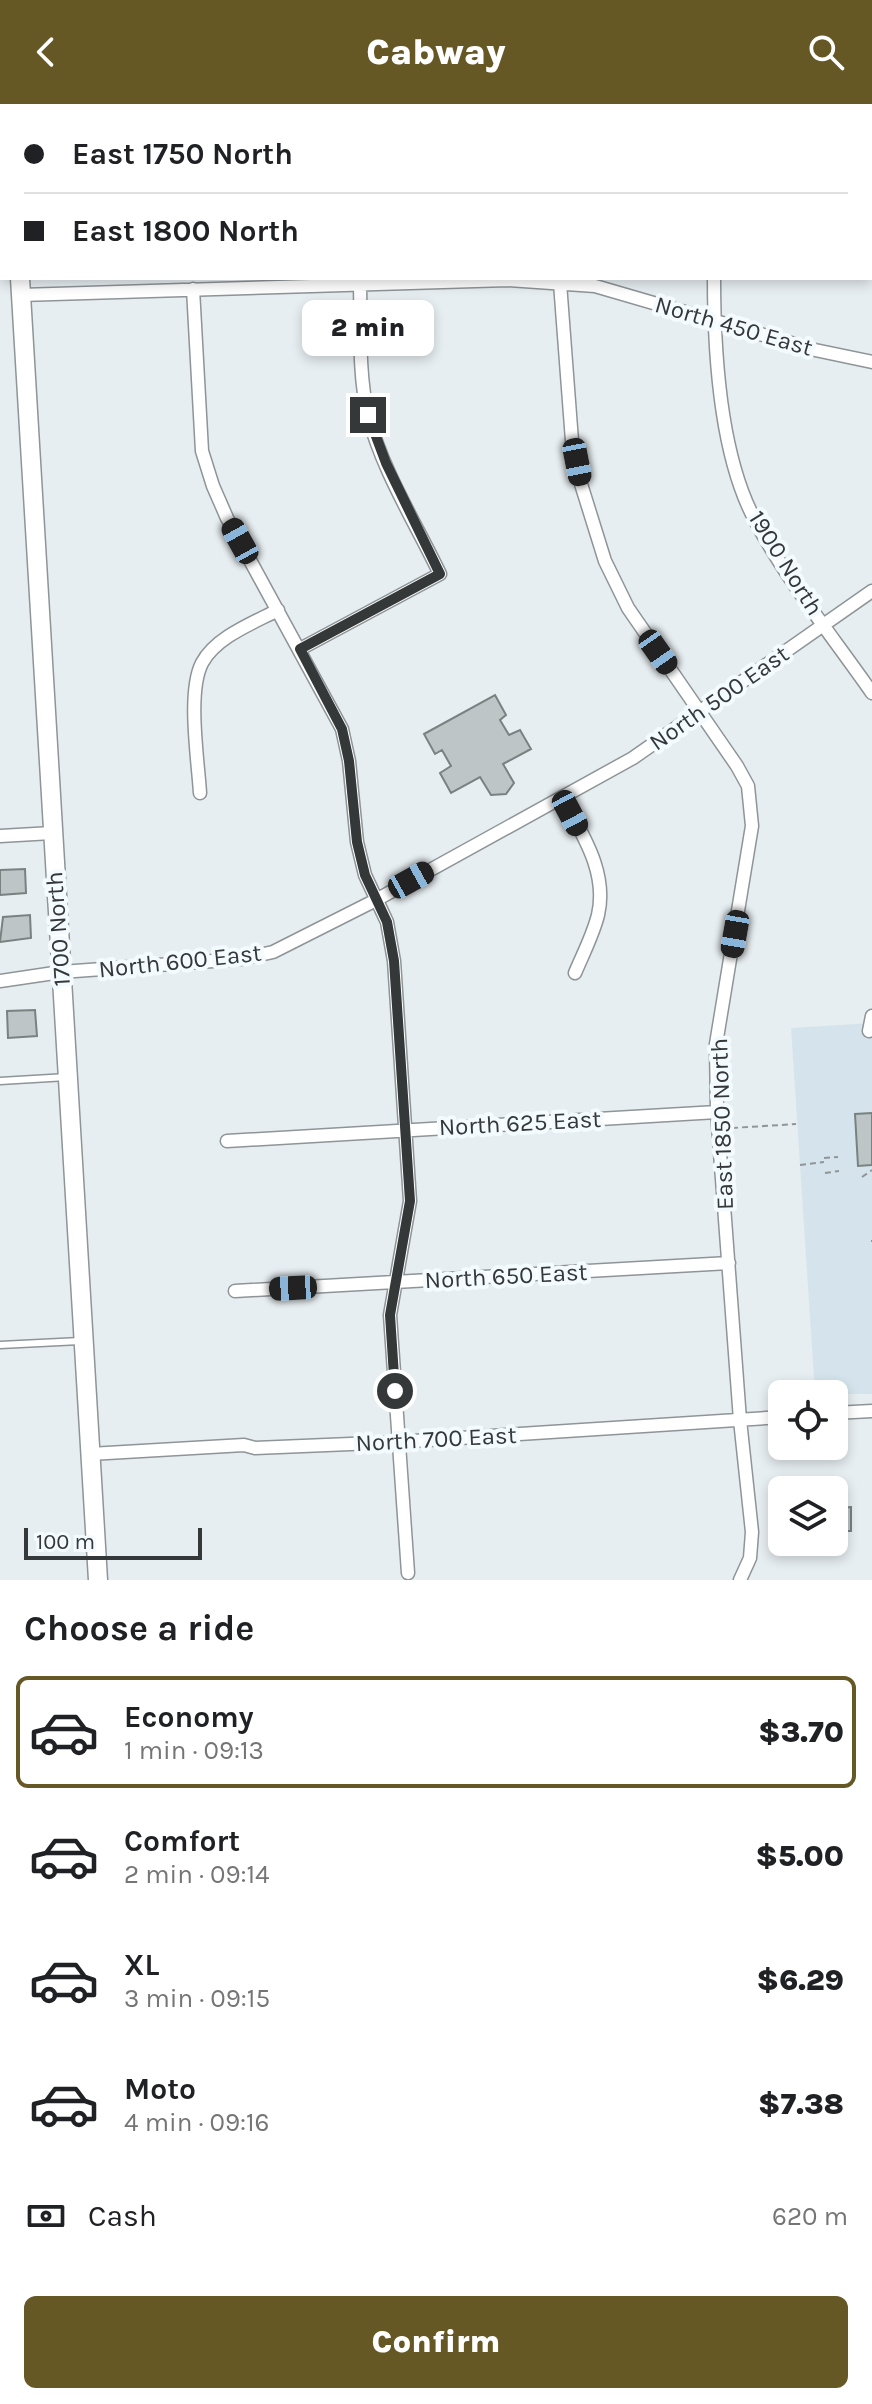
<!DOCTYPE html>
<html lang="en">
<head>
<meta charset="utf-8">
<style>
  body { margin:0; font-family:Karla,sans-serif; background:#f2f2f2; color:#202124; height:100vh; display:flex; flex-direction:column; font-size:30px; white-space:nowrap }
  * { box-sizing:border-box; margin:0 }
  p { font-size:26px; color:#757577 }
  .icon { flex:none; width:44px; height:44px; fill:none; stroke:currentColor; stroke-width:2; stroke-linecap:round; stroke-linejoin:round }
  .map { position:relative; height:1476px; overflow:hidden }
  .details { display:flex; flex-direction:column; background:#fff; flex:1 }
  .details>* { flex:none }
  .hud { position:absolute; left:0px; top:0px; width:872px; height:176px; box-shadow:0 4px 12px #0003; display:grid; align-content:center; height:176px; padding:0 24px; background:#fff }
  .controls { position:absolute; left:768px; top:1276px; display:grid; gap:16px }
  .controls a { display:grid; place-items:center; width:80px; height:80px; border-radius:12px; background:#fff; box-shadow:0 4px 12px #0003; font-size:40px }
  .scale { position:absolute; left:24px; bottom:20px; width:178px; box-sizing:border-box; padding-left:8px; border:4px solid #353839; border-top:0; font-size:22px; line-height:28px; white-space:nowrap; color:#353839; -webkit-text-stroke:6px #f4fbff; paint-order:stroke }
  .end { position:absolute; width:36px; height:36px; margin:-18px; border:10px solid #353839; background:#fff; box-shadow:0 0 0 4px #fff }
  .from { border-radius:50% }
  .bubble { position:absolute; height:56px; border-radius:12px; background:#fff; box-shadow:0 4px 12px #0003; font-size:26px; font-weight:800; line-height:56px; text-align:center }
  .car { position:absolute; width:24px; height:48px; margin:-24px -12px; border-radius:10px; box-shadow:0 0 6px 2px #0007; background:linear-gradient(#222 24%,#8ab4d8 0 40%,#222 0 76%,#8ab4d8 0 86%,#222 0) }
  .hud b { display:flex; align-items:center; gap:28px; height:76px; font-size:30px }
  .hud b+b { border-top:2px solid #e0e0e0 }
  .hud i { width:20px; height:20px; background:#202124 }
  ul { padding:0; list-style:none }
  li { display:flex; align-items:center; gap:24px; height:112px; margin:0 16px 12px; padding:0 8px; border:4px solid transparent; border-radius:12px }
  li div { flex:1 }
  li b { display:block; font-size:30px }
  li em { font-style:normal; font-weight:800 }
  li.selected { border-color:#665825 }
  li>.icon { width:72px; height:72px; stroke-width:1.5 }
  h2 { padding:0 24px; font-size:36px; line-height:96px }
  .pay { display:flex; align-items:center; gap:20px; height:88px; padding:0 24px; font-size:30px }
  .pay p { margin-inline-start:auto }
  .button { display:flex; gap:16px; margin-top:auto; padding:16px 24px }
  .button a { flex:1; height:92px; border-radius:12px; background:#665825; color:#fff; font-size:32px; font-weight:800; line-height:92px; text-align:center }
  header { display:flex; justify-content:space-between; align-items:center; height:104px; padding:0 24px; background:#665825; color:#fff; font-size:36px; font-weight:800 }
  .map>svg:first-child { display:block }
</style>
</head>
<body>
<header><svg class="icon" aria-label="back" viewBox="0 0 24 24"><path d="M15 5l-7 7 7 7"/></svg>Cabway<svg class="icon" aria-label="search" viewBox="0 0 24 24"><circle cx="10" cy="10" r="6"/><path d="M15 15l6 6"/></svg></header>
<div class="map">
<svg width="872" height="1476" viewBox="0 0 872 1476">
  <rect width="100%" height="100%" fill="#e7eef1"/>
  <path fill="#d5e4ec" d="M 872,919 L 872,1290 L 815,1290 L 791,924 Z"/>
  <path fill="#bdc5c6" stroke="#798181" stroke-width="2" d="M 495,591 L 506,611 L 500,616 L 509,631 L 520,626 L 531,645 L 503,660 L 514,679 L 506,690 L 491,691 L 480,673 L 451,689 L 440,669 L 451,662 L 442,646 L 435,650 L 424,630 Z
    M 25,765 L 26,789 L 0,791 L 0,766 Z
    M 30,811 L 31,834 L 0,838 L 3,813 Z
    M 35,906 L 37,932 L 8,934 L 7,907 Z
    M 872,1009 L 872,1061 L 858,1062 L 855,1010 Z
    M 851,1403 L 851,1427 L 834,1427 L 834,1404 Z"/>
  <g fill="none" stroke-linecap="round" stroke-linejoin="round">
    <defs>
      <path id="lane" d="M 808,0 L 808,2
        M 844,0 L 844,2
        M 870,14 L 872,14
        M 0,977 L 67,973
        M 0,1241 L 80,1237"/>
      <path id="street" d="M 736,2 L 737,0
        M 0,120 L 2,119
        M 714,174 C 714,247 720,353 756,418 C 788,478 833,533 872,589
        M 560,179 L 572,337 L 581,380 L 605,457 L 628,504 L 737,662 L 748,682 L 752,722 L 716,940 L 717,1008 L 740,1316 L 752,1428 L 750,1454 L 740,1476
        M 193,185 L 202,347 L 213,382 L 227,414 L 342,625 L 349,657 L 357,738 L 365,771 L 387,818 L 394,857 L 410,1097 L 390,1211 L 408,1469
        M 21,191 L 508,176 L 595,182 L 815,246 L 872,258
        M 300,545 L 440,470 C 415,418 382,366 368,311 C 358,269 361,223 360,180
        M 200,689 C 198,656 187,588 202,559 C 216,533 253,519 278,506
        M 563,694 C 582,730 608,768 598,811 C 593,831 583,850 575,869
        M 0,732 L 52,729
        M 0,877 L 61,868 L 241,855 L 273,848 L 376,796 L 633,654 L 872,487
        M 869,927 L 872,912
        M 227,1037 L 717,1008
        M 235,1187 L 729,1159
        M 834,1309 L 872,1307
        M 90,1350 L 244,1341 L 255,1344 L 398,1338 L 782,1313"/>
      <path id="secondary" d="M 9,0 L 9,2
        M 20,174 L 98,1476"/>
    </defs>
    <use href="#lane" stroke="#8e9497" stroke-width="9"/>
    <use href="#street" stroke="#8e9497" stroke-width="15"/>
    <use href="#secondary" stroke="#8e9497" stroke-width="21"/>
    <path stroke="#909597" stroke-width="2" stroke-dasharray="6 4" stroke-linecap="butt" d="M 732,1024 L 796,1020
      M 824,1054 L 838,1053
      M 800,1061 L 824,1058
      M 825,1069 L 839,1067
      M 862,1073 L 872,1066
      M 871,1137 L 872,1137"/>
    <use href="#lane" stroke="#fff" stroke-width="6"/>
    <use href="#street" stroke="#fff" stroke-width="12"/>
    <use href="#secondary" stroke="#fff" stroke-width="18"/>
  </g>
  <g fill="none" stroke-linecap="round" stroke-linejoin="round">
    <path stroke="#353839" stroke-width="10" d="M 368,311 L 386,359 L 440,470 L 300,545 L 342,625 L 349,657 L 357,738 L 365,771 L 387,818 L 394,857 L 410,1097 L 390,1211 L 395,1287"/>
  </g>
  <g text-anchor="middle" stroke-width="8" stroke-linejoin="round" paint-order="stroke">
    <g font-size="24" fill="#353839" stroke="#f4fbff">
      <text transform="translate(734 222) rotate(16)" y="8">North 450 East</text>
      <text transform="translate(786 459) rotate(58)" y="8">1900 North</text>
      <text transform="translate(719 594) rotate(-35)" y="8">North 500 East</text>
      <text transform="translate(58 825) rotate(-94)" y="8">1700 North</text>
      <text transform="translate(180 857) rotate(-6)" y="8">North 600 East</text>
      <text transform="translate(520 1019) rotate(-3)" y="8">North 625 East</text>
      <text transform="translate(722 1020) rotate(-92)" y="8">East 1850 North</text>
      <text transform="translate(506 1172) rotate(-3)" y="8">North 650 East</text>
      <text transform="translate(436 1335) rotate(-3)" y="8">North 700 East</text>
    </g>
  </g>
</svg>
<div class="controls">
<a><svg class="icon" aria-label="locate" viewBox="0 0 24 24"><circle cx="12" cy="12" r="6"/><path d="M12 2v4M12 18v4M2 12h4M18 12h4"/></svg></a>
<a><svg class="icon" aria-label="layers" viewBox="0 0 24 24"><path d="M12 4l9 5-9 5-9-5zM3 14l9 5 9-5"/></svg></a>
</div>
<div class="scale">100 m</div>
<i class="end from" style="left:395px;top:1287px"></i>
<i class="end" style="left:368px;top:311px"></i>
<div class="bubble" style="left:302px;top:196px;width:132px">2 min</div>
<i class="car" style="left:577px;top:358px;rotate:169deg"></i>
<i class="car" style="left:240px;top:437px;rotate:331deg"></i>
<i class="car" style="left:658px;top:548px;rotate:145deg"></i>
<i class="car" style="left:570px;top:709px;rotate:152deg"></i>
<i class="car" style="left:411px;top:776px;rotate:61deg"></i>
<i class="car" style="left:735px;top:830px;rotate:190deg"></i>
<i class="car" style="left:293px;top:1184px;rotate:267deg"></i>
<div class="hud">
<b><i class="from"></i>East 1750 North</b>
<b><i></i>East 1800 North</b>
</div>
</div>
<section class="details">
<h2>Choose a ride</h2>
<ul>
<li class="selected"><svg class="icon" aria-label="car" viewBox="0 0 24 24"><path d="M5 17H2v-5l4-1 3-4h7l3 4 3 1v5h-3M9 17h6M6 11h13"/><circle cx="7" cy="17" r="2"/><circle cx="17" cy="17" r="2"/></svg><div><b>Economy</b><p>1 min · 09:13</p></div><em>$3.70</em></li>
<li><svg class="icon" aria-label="car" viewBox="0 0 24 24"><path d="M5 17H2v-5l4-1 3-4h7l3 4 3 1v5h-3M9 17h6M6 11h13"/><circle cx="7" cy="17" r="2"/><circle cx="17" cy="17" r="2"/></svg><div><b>Comfort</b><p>2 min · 09:14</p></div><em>$5.00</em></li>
<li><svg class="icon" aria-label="car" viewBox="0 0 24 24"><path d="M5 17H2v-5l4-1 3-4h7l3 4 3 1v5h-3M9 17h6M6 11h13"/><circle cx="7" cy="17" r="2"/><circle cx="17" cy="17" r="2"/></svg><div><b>XL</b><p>3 min · 09:15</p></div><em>$6.29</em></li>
<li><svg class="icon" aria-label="car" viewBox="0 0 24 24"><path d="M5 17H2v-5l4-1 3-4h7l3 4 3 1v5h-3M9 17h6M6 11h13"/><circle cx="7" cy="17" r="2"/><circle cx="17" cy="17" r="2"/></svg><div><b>Moto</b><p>4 min · 09:16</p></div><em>$7.38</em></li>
</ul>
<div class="pay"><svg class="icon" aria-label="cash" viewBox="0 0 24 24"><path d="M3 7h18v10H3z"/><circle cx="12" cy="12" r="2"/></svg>Cash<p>620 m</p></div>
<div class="button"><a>Confirm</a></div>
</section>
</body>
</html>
